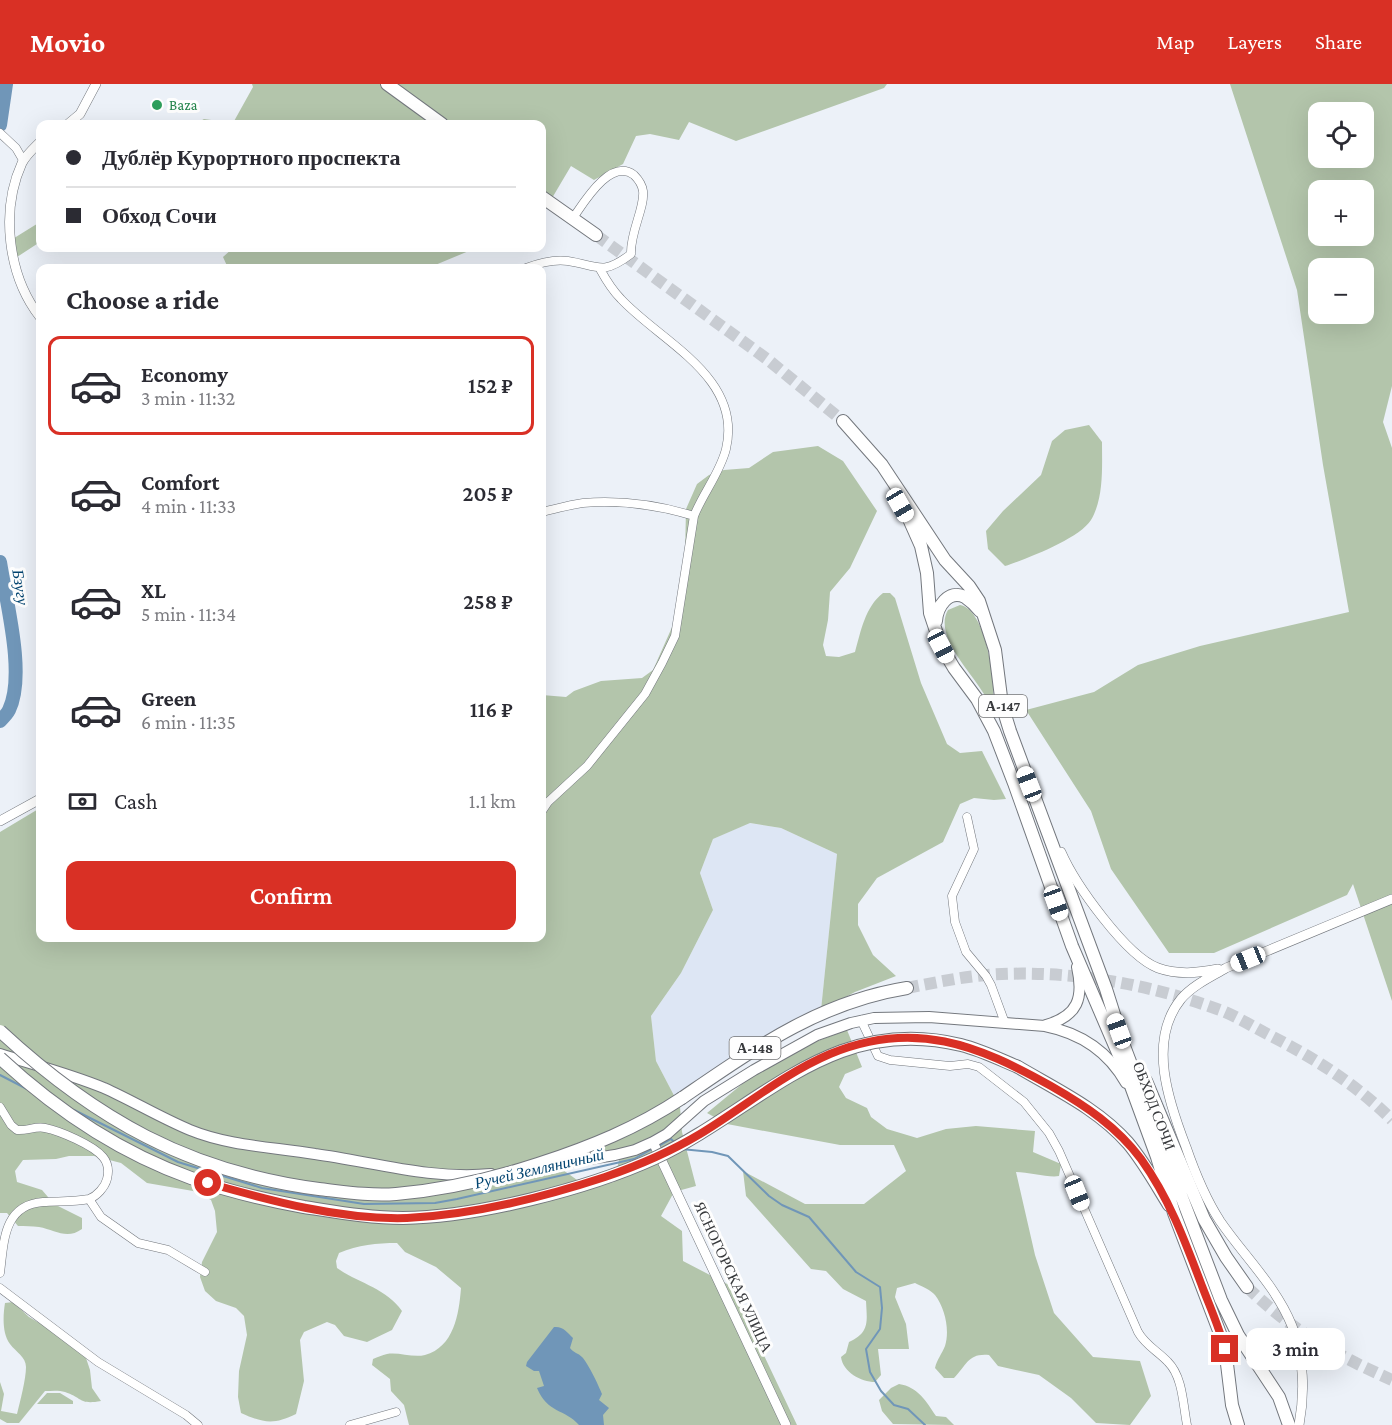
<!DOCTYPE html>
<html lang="en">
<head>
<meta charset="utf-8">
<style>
  body { margin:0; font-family:"Crimson Pro",serif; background:#f2f2f3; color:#2b2b33; height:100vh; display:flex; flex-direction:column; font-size:22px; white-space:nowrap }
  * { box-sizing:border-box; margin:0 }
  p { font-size:20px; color:#7c7c81 }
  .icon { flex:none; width:33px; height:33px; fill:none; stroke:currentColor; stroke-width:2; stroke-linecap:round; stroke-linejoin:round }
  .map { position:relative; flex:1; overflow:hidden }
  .side { position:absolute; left:36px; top:180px; width:510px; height:678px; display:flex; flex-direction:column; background:#fff; border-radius:12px; box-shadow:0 6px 24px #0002 }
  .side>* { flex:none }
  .guide { position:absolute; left:36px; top:36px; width:510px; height:132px; border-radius:12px; box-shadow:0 6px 24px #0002; display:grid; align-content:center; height:132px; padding:0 30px; background:#fff }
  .tools { position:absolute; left:1308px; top:18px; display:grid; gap:12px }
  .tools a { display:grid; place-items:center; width:66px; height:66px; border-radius:12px; background:#fff; box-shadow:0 6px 24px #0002; font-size:30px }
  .end { position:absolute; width:27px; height:27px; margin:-14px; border:8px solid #d93025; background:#fff; box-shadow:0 0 0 3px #fff }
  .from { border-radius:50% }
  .bubble { position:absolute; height:42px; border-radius:12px; background:#fff; box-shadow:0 6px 24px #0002; font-size:20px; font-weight:600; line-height:42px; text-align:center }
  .car { position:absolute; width:18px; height:36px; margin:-18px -9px; border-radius:8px; box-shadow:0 0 4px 2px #0007; background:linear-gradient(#fff 24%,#345 0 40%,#fff 0 76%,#345 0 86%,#fff 0) }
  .guide b { display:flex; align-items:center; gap:21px; height:57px; font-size:22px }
  .guide b+b { border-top:2px solid #e1e1e2 }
  .guide i { width:15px; height:15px; background:#2b2b33 }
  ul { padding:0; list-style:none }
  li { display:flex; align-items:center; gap:18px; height:99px; margin:0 12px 9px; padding:0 18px; border:3px solid transparent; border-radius:12px }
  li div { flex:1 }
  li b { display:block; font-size:22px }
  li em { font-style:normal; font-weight:600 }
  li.current { border-color:#d93025 }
  li>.icon { width:54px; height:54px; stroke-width:1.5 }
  h2 { padding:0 30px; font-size:27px; line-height:72px }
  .pay { display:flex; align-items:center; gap:15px; height:66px; padding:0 30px; font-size:22px }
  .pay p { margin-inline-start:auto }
  .primary-button { display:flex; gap:12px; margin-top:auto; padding:12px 30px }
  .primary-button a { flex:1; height:69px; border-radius:12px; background:#d93025; color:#fff; font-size:24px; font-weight:600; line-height:69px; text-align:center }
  header { display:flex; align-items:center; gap:36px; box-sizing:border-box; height:84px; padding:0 30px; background:#d93025; color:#fff }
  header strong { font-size:28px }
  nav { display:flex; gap:33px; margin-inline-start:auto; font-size:21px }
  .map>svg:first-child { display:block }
</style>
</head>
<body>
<header>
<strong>Movio</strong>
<nav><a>Map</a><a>Layers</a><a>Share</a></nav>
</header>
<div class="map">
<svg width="1392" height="1341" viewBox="0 0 1392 1341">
  <rect width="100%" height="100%" fill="#ecf1f8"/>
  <path fill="#dde6f4" d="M 749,739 L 781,744 L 837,770 L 821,926 L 682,1014 L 680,1023 L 656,977 L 651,932 L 681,889 L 713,826 L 700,789 L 713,755 Z"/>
  <path fill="#b3c5ab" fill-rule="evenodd" d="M 252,0 L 887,0 L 884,4 L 736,57 L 689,38 L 679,56 L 650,50 L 636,52 L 623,80 L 594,96 L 571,82 L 542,131 L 542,40 L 195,40 L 204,35 L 233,39 L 253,3 Z
    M 1230,0 L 1392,0 L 1392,302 L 1383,338 L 1392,364 L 1392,917 L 1353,800 L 1347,811 L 1214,869 L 1169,869 L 1111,785 L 1091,727 L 1026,626 L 1094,608 L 1138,581 L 1200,562 L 1349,528 L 1323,381 L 1297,206 ZM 1318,28 L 1364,28 L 1364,74 L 1318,74 ZM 1318,106 L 1364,106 L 1364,152 L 1318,152 ZM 1318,184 L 1364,184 L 1364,230 L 1318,230 Z
    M 40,138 L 40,158 L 14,175 L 11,156 Z
    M 233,164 L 476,164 L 428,184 L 228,184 L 223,173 Z
    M 1089,341 L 1102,358 C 1102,383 1104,414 1091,436 C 1079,455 1026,475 1005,482 L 988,465 L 986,447 L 1003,427 L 1041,391 L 1052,357 L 1065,346 Z
    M 818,362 L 843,377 L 877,427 L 850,484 L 830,508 L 828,536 L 823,561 L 826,572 L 839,573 L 855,568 C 861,547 865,523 883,509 L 890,509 L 895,514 L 921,599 L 947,660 L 960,669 L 982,667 L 1006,715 L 994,716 L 974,714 L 960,720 L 943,758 L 877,794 L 858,820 L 858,841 L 873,871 L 896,892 L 855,908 L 821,926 L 837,770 L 781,744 L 750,739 L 713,755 L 700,789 L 713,826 L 681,889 L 651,932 L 656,977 L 680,1023 L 682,1048 L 696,1102 L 674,1108 L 661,1132 L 682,1147 L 683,1177 L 731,1202 L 797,1341 L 409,1341 L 404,1321 L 391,1307 L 390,1295 L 372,1281 L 373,1275 C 378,1273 382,1271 387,1270 C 399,1268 413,1274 425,1271 C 454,1263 459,1230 461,1204 L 436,1183 L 405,1168 L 397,1159 C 377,1159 358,1161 339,1169 L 336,1177 L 337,1184 C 358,1199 386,1204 402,1227 L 392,1246 L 367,1258 L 344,1252 L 335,1241 L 327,1238 L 304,1248 L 300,1256 L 304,1297 L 296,1330 C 274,1341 263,1339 241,1329 L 238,1313 L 239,1287 L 247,1251 L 244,1232 L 236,1224 L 216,1217 L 205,1207 L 200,1193 L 202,1178 L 217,1148 L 215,1127 L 211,1116 L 193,1107 L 147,1099 L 121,1079 L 94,1072 L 69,1072 L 56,1075 L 23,1076 L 15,1087 L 17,1098 L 42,1106 L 54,1120 L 82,1134 L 82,1145 C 67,1156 55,1146 39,1143 C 32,1142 25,1142 18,1142 L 7,1129 L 0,1129 L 0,748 L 40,724 L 40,854 L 542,854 L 542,611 L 566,613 L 574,607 L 601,597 L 642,594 L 653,586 L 673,541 L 685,472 L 686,425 L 697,400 L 709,391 L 724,386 L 749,384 L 773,368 ZM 614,1070 L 619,1076 L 614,1098 L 587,1103 L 563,1086 L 563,1080 Z
    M 960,521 C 986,525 996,599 993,621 L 990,622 C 986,617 987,614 984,610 C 972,589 933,551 948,526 Z
    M 847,946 L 862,983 L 845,990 L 839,1003 L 846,1014 L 867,1024 L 871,1033 L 887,1045 L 917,1054 L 946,1045 L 976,1042 L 1035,1047 L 1033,1068 L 1061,1080 L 1059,1092 C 1049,1094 1029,1088 1016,1088 L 1035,1171 L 1054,1229 L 1093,1273 L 1140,1277 L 1151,1312 L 1130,1341 L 1096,1339 L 1071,1314 L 1039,1291 L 998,1282 L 989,1271 C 968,1269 967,1281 954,1294 L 944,1294 L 935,1284 C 937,1275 942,1270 945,1262 C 950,1246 945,1224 935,1211 C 931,1206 921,1202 915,1199 L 897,1204 L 895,1213 L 906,1240 L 909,1265 L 878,1265 L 881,1291 L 875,1298 C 861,1298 843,1288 841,1273 L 846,1269 L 849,1258 C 870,1248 867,1238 866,1217 L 843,1205 L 826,1187 L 811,1185 L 746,1112 L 743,1087 L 805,1120 L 864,1120 L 906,1087 L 894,1061 L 840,1061 L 727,1040 L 707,1029 L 775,973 Z
    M 13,1218 L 29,1233 L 53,1247 L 86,1274 L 90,1286 L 92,1304 L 101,1317 C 79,1321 83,1314 65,1308 C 59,1306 51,1307 45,1307 L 19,1339 L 7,1339 L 0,1335 L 0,1298 L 4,1310 L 1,1327 L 17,1330 C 20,1318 26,1295 26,1283 C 26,1273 16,1268 10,1260 C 2,1250 3,1231 5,1219 Z
    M 899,1300 C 918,1303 926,1317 936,1332 L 946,1333 L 954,1341 L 893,1340 L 882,1327 L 879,1316 L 891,1304 Z
    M 47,1309 L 60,1309 L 73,1317 L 73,1320 L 37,1320 Z"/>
  <path fill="#7096b8" d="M 554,1243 C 563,1242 567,1248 573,1254 L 570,1264 C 574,1269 578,1269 582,1273 C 588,1279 599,1302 602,1310 L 599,1316 L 609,1324 L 603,1331 L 604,1341 L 579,1341 C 565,1325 547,1329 537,1304 L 544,1302 L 539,1287 L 534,1287 L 526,1282 L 527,1278 Z"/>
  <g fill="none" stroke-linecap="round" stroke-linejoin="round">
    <path stroke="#7096b8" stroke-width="2" d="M 0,991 L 27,1005
      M 74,1026 L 178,1078 L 262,1104 L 364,1120 L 435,1119 L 457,1115 L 634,1075 L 652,1065
      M 657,1063 L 671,1055 L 675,1059
      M 681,1065 L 712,1068 L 728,1072 L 769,1112 L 782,1121 L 809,1133 L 856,1188 L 880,1203 L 882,1224 L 880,1245 L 866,1265 L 870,1288 L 881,1307 L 894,1321 L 908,1325 L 925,1341"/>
    <path stroke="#7096b8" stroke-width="14" d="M 0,41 L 6,0
      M 0,478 C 6,517 26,591 9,626 C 7,630 3,634 0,637"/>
    <path stroke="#c8ccd2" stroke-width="12" stroke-dasharray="12 6" stroke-linecap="butt" d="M 907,904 C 938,898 970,891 1002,890 C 1077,887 1154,901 1225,928 C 1241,935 1257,945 1273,953 C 1316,975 1358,1002 1392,1036"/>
    <path stroke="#c8ccd2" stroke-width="12" stroke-dasharray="12 6" stroke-linecap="butt" d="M 596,151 L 767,275 L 843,337
      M 1247,1203 C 1294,1248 1334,1270 1392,1296"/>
    <defs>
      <path id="minor" d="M 0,49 L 16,64 L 23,76
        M 526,184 C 539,179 554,175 568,177 C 599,182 602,192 631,170 C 630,148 645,124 643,107 C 642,100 638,95 634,91 C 610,73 583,120 573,134
        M 542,428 C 555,425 569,421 583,419 C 620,416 658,421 694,432 C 703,409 720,389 726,365 C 743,293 661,258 621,215 C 612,206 606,196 600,185
        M 542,727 L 548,718 L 587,682 L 645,610 L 662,579 L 675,552 L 694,432
        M 967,733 L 974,765 L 952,812 L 955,838 L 966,868 L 986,892 L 991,901 L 1005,939
        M 861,936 L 878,972 L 890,976 L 950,982 L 968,980 L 979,983 L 1024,1018 L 1049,1049 L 1059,1067 L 1138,1248 C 1146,1262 1158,1267 1168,1278 C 1183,1293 1183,1321 1187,1341
        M 0,1023 L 11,1041 L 17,1046 C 27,1047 35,1042 45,1044 C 60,1047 93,1061 103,1073 C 108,1079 109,1087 107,1095 C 105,1103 97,1112 89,1115
        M 0,1189 C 4,1158 3,1121 43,1118 C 58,1117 74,1118 89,1115 L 101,1133 L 138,1159 L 168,1166 L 205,1188
        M 0,1204 L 98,1278 L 186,1331 L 198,1341
        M 350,1341 L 396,1328"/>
      <path id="tertiary" d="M 68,40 L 80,30 L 96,0
        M 40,58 C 34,64 26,71 22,79 C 0,127 8,192 40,233
        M 0,737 L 40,715
        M 1061,768 C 1075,800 1126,872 1158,884 C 1178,891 1197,889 1218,885
        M 653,1058 L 786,1341
        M 1299,1341 C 1305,1309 1304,1273 1292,1242 C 1276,1202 1244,1172 1220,1137 C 1205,1114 1195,1089 1186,1063 C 1169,1019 1147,957 1181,915 C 1193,901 1211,893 1226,884 L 1392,815"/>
      <path id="secondary" d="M 1046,941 C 1078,932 1084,914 1077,883
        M 0,970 C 35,981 70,990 104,1004 C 133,1017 161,1034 190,1046 C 229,1062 273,1063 315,1070 C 373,1078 432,1096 491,1090
        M 539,1083 L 615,1071 L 635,1066 L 653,1058 L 667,1050 L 704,1017 L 754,986 L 817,951 L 851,939 L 874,934 L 929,933 L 1045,942 C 1080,949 1108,967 1126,999"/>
      <path id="primary" d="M 1018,983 C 1057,1006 1098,1025 1128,1059 C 1144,1078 1156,1100 1169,1121
        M 682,1014 C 754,965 819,918 907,904"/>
      <path id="trunk" d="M 387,0 L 442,40
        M 542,113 L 596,151
        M 843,337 L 882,381 L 945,476 L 969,502 L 979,517 L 995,566 L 1002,621 L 1010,647 L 1106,905 L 1124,962 L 1221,1216 L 1238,1251 L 1279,1313 L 1289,1341
        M 909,435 L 921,462 L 927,489 L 930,529 L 941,562 L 954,584 L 977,615 L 994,647 L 1014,699 L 1072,862 L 1124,983 L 1157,1073 L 1174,1129 L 1221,1252 L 1227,1280 L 1232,1321 L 1238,1341
        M 936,537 C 937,523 948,505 965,513 C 971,517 976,522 980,527
        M 1146,997 L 1204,1135 L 1226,1173 L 1247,1203"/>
    </defs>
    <use href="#minor" stroke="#73777d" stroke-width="9"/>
    <use href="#tertiary" stroke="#73777d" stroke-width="10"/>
    <use href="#secondary" stroke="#73777d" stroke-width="12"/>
    <use href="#primary" stroke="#73777d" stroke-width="14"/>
    <use href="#trunk" stroke="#73777d" stroke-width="14"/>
    <use href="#minor" stroke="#fff" stroke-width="8"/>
    <use href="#tertiary" stroke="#fff" stroke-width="9"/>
    <use href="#secondary" stroke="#fff" stroke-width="10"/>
    <use href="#primary" stroke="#fff" stroke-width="12"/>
    <use href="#trunk" stroke="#fff" stroke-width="12"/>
    <defs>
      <path id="primary-bridge" d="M 0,947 C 95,1035 189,1088 319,1105 C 345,1108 371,1112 396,1110 C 444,1106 492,1095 538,1080 C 590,1063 637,1044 682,1014
        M 0,974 C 55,1025 121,1069 191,1094 C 227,1107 266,1116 304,1123 C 337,1128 369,1134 403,1134 C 477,1133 587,1105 655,1074 C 761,1024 832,929 961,961 C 981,966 999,975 1018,983"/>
    </defs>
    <use href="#primary-bridge" stroke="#73777d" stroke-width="14" stroke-linecap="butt"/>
    <use href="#primary-bridge" stroke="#fff" stroke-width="12"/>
  </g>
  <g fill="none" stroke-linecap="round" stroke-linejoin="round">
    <path stroke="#d93025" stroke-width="8" d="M 208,1099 C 272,1117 340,1136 407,1134 C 474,1131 541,1114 605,1093 C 637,1082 670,1068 700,1050 C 743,1024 783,990 830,970 C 914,935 978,961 1051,1002 C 1086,1022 1117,1043 1141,1075 C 1169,1114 1185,1157 1202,1202 C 1210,1223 1219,1243 1225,1265"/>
  </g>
  <circle fill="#2e9e5b" stroke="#fefefe" stroke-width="2" cx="157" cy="21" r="6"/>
  <g text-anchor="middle" stroke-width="6" stroke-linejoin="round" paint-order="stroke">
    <g fill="#fefefe" stroke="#737476" stroke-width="1.5">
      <rect x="979" y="611" width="48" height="22" rx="4.5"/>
      <rect x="729.5" y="953" width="51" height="22" rx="4.5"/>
    </g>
    <g font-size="14" font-weight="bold" fill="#37393c">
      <text x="1003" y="627">А-147</text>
      <text x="755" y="969">А-148</text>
    </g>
    <g font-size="15" fill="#27864d" stroke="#fefefe" text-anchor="start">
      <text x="169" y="26">Baza</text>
    </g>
    <g font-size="15" fill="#37393c" stroke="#fefefe">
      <text transform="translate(1154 1022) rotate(69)" y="5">ОБХОД СОЧИ</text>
      <text transform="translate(733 1193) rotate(65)" y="5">ЯСНОГОРСКАЯ УЛИЦА</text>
    </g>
    <g font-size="16" font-style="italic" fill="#024470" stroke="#fefefe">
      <text transform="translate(21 503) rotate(81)" y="6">Бзугу</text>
      <text transform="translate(539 1084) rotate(-13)" y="6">Ручей Земляничный</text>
    </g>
  </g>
</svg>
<div class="tools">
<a><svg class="icon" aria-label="locate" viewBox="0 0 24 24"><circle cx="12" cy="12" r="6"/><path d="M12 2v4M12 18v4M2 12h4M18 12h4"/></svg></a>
<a>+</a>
<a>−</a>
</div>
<i class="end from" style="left:208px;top:1099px"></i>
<i class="end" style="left:1225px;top:1265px"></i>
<div class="bubble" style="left:1246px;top:1244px;width:99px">3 min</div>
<i class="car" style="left:900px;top:421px;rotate:150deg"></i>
<i class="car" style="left:941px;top:562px;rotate:152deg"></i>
<i class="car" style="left:1029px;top:700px;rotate:339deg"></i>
<i class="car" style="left:1056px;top:819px;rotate:160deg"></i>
<i class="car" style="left:1248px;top:875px;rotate:248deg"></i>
<i class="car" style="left:1119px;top:947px;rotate:340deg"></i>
<i class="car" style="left:1077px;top:1109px;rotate:158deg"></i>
<div class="guide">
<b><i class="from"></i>Дублёр Курортного проспекта</b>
<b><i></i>Обход Сочи</b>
</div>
<section class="side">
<h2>Choose a ride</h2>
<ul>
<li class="current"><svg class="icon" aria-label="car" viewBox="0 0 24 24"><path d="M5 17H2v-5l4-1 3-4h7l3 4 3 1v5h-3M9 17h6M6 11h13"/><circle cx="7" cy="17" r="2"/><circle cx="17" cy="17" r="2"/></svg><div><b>Economy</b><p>3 min · 11:32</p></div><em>152 ₽</em></li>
<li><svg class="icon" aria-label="car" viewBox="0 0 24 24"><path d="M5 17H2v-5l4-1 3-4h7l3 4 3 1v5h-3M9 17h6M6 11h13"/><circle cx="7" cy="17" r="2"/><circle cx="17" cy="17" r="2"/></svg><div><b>Comfort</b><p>4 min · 11:33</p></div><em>205 ₽</em></li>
<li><svg class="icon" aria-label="car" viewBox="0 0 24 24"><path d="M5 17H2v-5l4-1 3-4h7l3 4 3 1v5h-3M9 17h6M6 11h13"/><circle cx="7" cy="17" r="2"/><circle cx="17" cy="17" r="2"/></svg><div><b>XL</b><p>5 min · 11:34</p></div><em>258 ₽</em></li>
<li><svg class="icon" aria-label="car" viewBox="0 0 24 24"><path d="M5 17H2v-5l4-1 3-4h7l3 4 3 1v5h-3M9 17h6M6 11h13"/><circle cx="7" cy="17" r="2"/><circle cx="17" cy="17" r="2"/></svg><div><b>Green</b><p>6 min · 11:35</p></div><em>116 ₽</em></li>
</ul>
<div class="pay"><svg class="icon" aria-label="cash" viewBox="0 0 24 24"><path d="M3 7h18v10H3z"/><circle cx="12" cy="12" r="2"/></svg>Cash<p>1.1 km</p></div>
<div class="primary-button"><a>Confirm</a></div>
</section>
</div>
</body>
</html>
